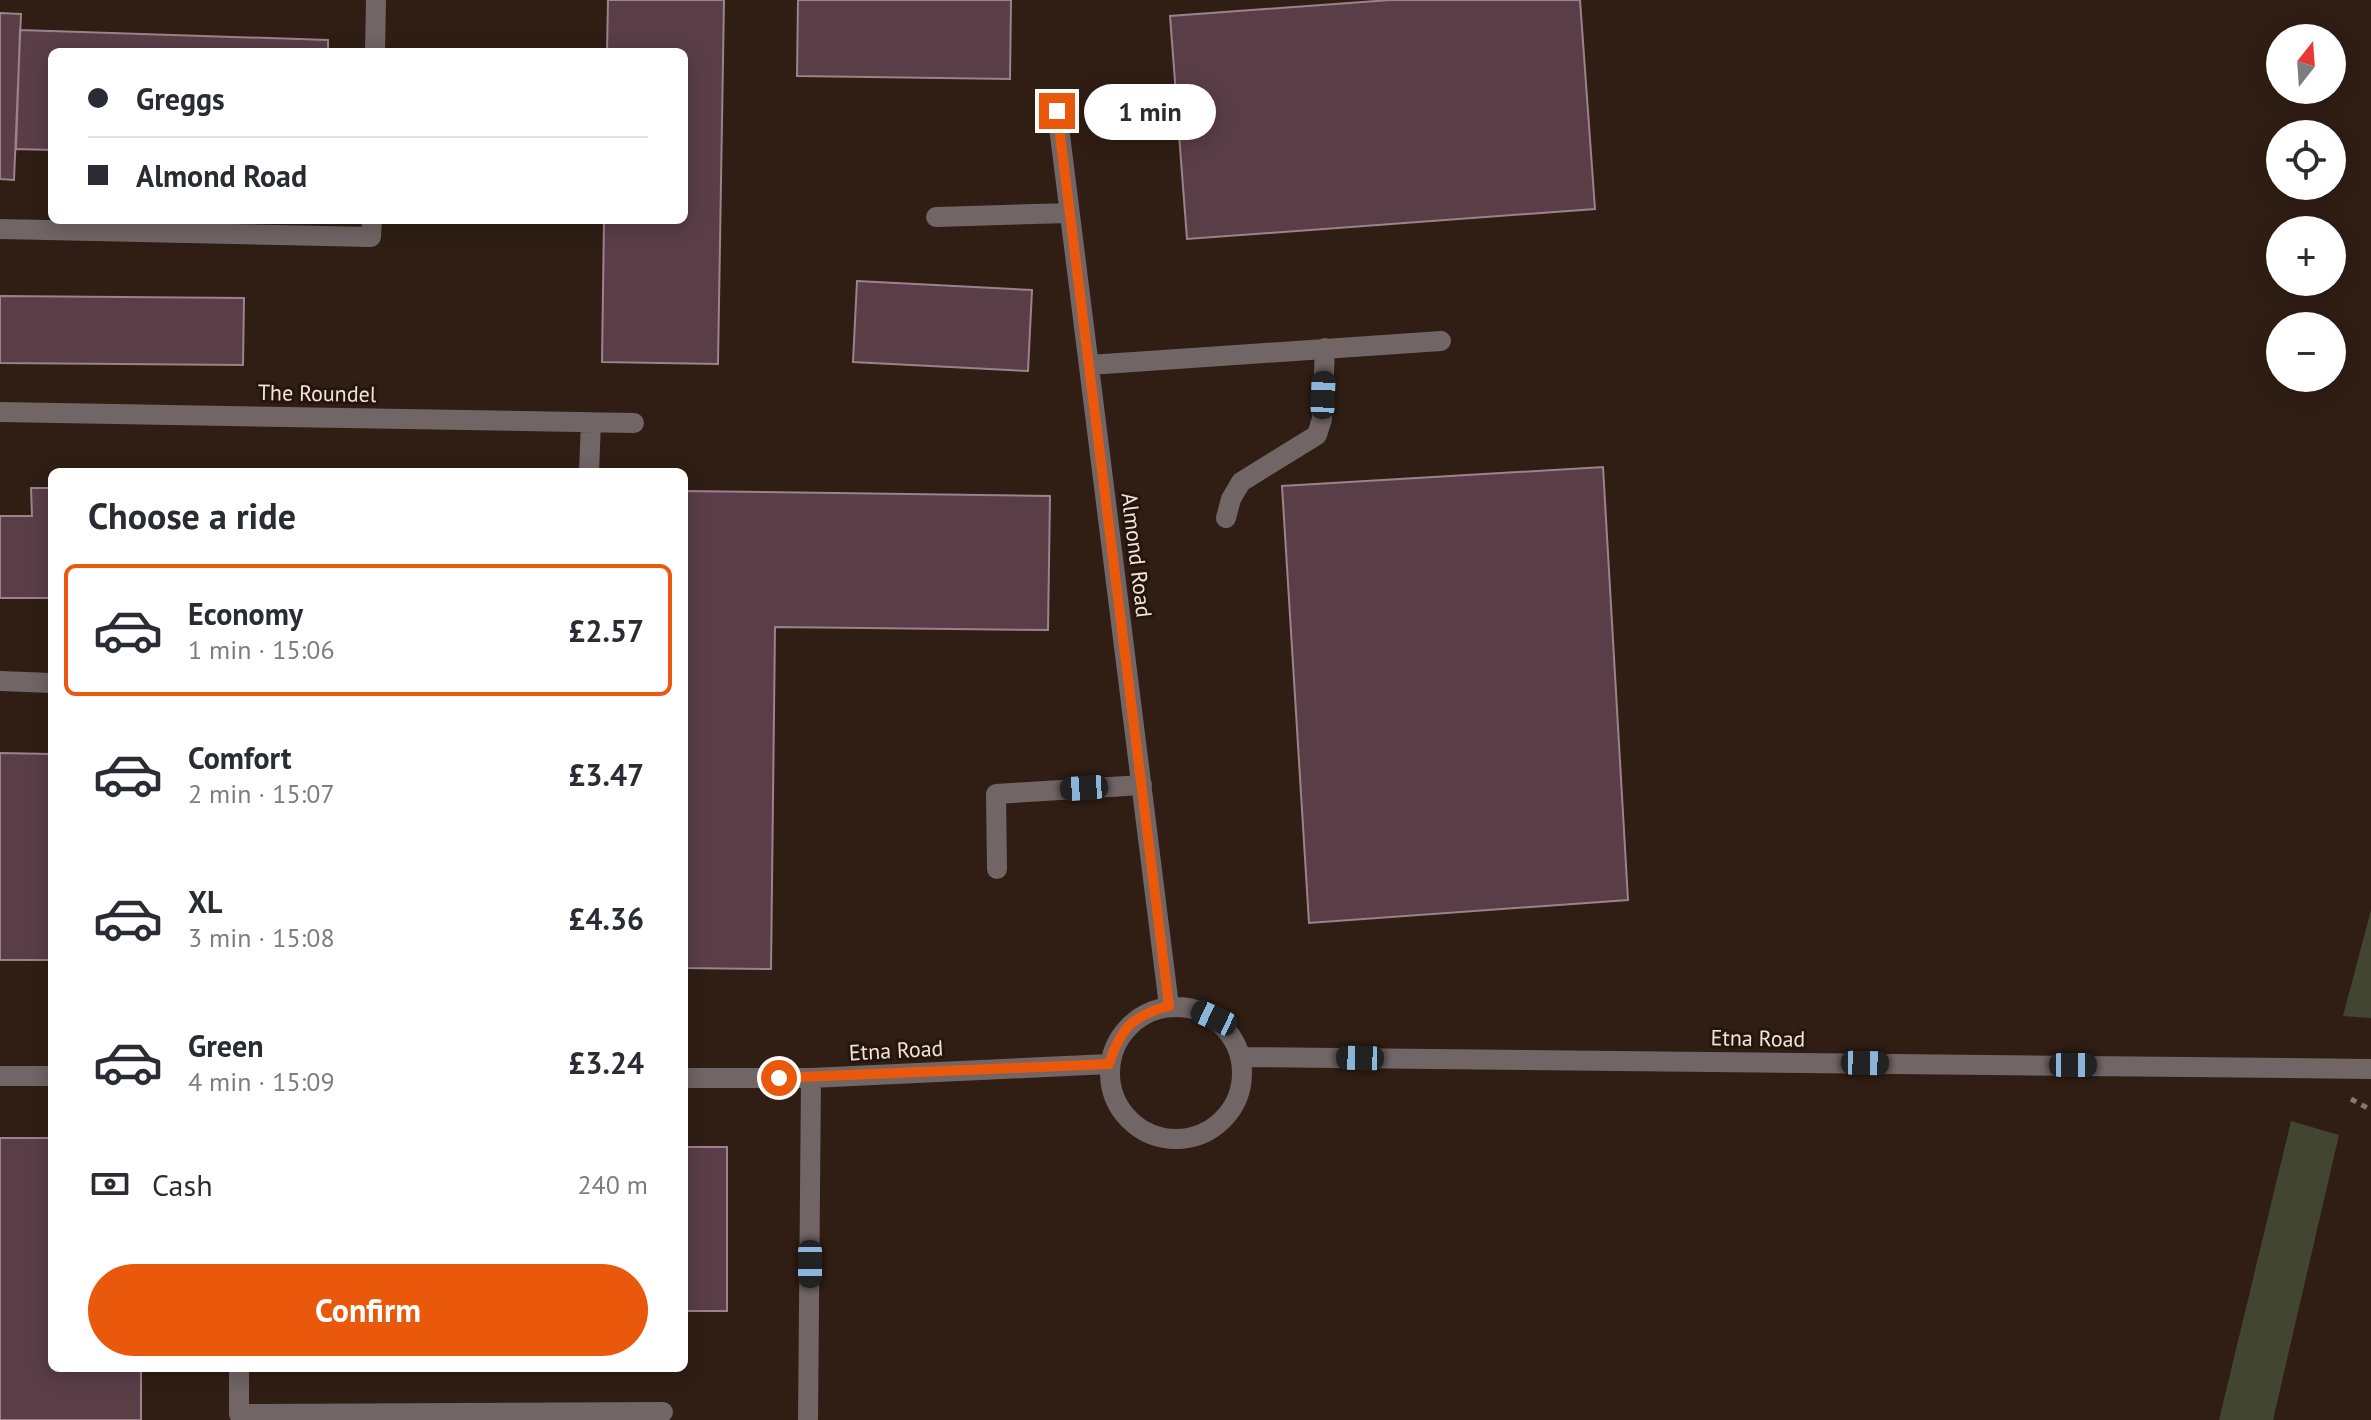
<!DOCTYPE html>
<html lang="en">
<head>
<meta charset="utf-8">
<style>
  body { margin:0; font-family:"PT Sans",sans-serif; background:#f7f7f7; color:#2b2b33; height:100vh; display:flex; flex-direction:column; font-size:30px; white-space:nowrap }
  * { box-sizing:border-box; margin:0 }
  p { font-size:26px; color:#7c7c81 }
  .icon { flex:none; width:44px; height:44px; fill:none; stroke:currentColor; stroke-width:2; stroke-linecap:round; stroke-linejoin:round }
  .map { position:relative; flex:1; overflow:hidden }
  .drawer { position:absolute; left:48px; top:468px; width:640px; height:904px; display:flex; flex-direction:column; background:#fff; border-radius:12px; box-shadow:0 4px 20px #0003 }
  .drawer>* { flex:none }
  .guide { position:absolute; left:48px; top:48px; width:640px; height:176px; border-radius:12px; box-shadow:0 4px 20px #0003; display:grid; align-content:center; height:176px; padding:0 40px; background:#fff }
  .needle { width:52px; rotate:17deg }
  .buttons { position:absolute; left:2266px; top:24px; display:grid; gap:16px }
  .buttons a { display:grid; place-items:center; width:80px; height:80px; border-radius:50%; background:#fff; box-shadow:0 4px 20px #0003; font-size:40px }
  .end { position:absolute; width:36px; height:36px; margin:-18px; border:10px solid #ea580c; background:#fff; box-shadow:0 0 0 4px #fff }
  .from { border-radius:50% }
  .bubble { position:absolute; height:56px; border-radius:28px; background:#fff; box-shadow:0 4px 20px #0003; font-size:26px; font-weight:700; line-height:56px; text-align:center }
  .car { position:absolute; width:24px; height:48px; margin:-24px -12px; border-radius:10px; box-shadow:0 0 6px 2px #0007; background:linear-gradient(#222 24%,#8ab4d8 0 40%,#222 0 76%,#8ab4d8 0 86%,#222 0) }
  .guide b { display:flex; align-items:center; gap:28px; height:76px; font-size:30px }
  .guide b+b { border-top:2px solid #e1e1e2 }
  .guide i { width:20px; height:20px; background:#2b2b33 }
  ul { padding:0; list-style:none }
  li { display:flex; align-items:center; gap:24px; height:132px; margin:0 16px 12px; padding:0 24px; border:4px solid transparent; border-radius:12px }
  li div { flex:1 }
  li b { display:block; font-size:30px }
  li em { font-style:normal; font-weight:700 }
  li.active { border-color:#ea580c }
  li>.icon { width:72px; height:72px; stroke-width:1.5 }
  h2 { padding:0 40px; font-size:36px; line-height:96px }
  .pay { display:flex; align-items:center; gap:20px; height:88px; padding:0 40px; font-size:30px }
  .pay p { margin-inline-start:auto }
  .cta { display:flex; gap:16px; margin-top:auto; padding:16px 40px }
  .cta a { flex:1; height:92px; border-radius:48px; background:#ea580c; color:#fff; font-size:32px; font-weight:700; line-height:92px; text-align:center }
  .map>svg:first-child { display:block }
</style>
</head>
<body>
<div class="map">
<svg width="2371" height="1420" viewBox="0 0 2371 1420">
  <rect width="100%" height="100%" fill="#301e14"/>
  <path fill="#414532" d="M 2371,910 L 2371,1018 L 2343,1016 Z
    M 2291,1121 L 2339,1135 L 2273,1420 L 2219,1420 Z"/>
  <path fill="#593e47" stroke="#9c828a" stroke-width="2" d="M 608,0 L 724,0 L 718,364 L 602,362 L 604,220 L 684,220 L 684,52 L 607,52 Z
    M 798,0 L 1011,0 L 1010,79 L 797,76 Z
    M 1390,0 L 1580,0 L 1595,209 L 1187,239 L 1170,16 Z
    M 0,13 L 21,14 L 14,180 L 0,179 Z
    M 20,30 L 328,40 L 328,52 L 52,52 L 52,150 L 16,149 Z
    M 857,281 L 1032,290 L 1028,371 L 853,362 Z
    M 0,296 L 244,298 L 243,365 L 0,363 Z
    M 1603,467 L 1628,900 L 1309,923 L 1282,486 Z
    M 31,488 L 52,488 L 52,598 L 0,598 L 0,516 L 32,516 Z
    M 684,491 L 1050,496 L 1048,630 L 775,627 L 771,969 L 684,968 Z
    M 0,753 L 52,754 L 52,960 L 0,960 Z
    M 0,1138 L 52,1138 L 52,1368 L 141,1368 L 141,1420 L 0,1420 Z
    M 684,1147 L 727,1147 L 727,1311 L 684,1311 Z"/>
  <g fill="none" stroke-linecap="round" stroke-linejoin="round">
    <path stroke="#87776f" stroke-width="5" stroke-dasharray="6 6" stroke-linecap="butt" d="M 2351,1099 L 2371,1110"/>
    <path stroke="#716565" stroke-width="20" d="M 375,52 L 376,0
      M 1057,111 L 1169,1006
      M 936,217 L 1069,213
      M 0,229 L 371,237 L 372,220
      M 1089,365 L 1441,341
      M 0,412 L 634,423
      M 589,472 L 591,422
      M 1226,518 L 1231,499 L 1241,482 L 1317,435 L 1322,419 L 1325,348
      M 0,681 L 52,683
      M 997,869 L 996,794 L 1142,785
      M1110 1073a66 66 0 1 1 132 0a66 66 0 1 1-132 0Z
      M 1241,1057 L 2371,1069
      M 0,1076 L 52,1076
      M 684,1078 L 811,1078 L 1109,1064
      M 239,1368 L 239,1414 L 663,1412
      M 808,1420 L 811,1078"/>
  </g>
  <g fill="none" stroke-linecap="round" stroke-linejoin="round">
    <path stroke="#ea580c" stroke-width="10" d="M 779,1078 L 1109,1064 C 1120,1029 1133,1015 1169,1006 L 1057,111"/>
  </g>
  <g text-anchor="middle" stroke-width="6" stroke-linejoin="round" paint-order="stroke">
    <g font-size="22" fill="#f0e3dd" stroke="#26150b">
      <text transform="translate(317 393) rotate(1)" y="8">The Roundel</text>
      <text transform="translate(1137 555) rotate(83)" y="8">Almond Road</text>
      <text transform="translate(1758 1038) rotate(1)" y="8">Etna Road</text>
      <text transform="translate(896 1050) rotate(-3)" y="8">Etna Road</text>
    </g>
  </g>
</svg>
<div class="buttons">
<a><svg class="needle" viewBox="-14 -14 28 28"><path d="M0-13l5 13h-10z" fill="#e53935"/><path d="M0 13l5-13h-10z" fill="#7c7c81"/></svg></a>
<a><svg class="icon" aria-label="locate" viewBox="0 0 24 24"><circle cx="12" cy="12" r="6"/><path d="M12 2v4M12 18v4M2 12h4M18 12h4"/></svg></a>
<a>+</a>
<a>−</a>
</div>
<i class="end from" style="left:779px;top:1078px"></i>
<i class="end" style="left:1057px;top:111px"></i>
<div class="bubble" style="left:1084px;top:84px;width:132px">1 min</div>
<i class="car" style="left:1323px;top:395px;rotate:2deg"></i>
<i class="car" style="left:1084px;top:788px;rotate:266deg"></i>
<i class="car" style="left:1214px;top:1018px;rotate:295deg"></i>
<i class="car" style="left:1360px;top:1058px;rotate:271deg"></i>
<i class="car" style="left:1865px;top:1063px;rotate:91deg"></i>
<i class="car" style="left:2073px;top:1065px;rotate:90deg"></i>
<i class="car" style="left:810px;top:1264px;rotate:180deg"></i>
<div class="guide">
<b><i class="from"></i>Greggs</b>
<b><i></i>Almond Road</b>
</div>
<section class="drawer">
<h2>Choose a ride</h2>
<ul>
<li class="active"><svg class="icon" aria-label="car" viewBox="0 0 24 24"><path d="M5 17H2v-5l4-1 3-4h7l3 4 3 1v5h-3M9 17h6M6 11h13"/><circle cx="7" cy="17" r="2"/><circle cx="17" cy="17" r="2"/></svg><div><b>Economy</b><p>1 min · 15:06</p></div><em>£2.57</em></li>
<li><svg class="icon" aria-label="car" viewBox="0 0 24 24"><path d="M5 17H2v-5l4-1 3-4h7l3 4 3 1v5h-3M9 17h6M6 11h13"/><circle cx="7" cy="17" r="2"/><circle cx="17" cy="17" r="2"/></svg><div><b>Comfort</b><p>2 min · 15:07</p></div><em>£3.47</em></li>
<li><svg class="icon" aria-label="car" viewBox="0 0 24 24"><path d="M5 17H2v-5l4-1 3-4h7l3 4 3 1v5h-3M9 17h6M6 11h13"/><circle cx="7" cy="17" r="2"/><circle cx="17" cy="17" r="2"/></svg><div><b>XL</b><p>3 min · 15:08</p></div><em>£4.36</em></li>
<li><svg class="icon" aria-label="car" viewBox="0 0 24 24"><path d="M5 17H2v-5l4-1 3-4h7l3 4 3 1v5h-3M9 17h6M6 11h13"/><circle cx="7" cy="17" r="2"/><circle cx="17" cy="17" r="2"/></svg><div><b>Green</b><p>4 min · 15:09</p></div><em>£3.24</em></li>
</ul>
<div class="pay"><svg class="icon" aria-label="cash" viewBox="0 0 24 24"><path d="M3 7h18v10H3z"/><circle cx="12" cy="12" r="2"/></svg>Cash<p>240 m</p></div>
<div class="cta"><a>Confirm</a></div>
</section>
</div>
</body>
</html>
